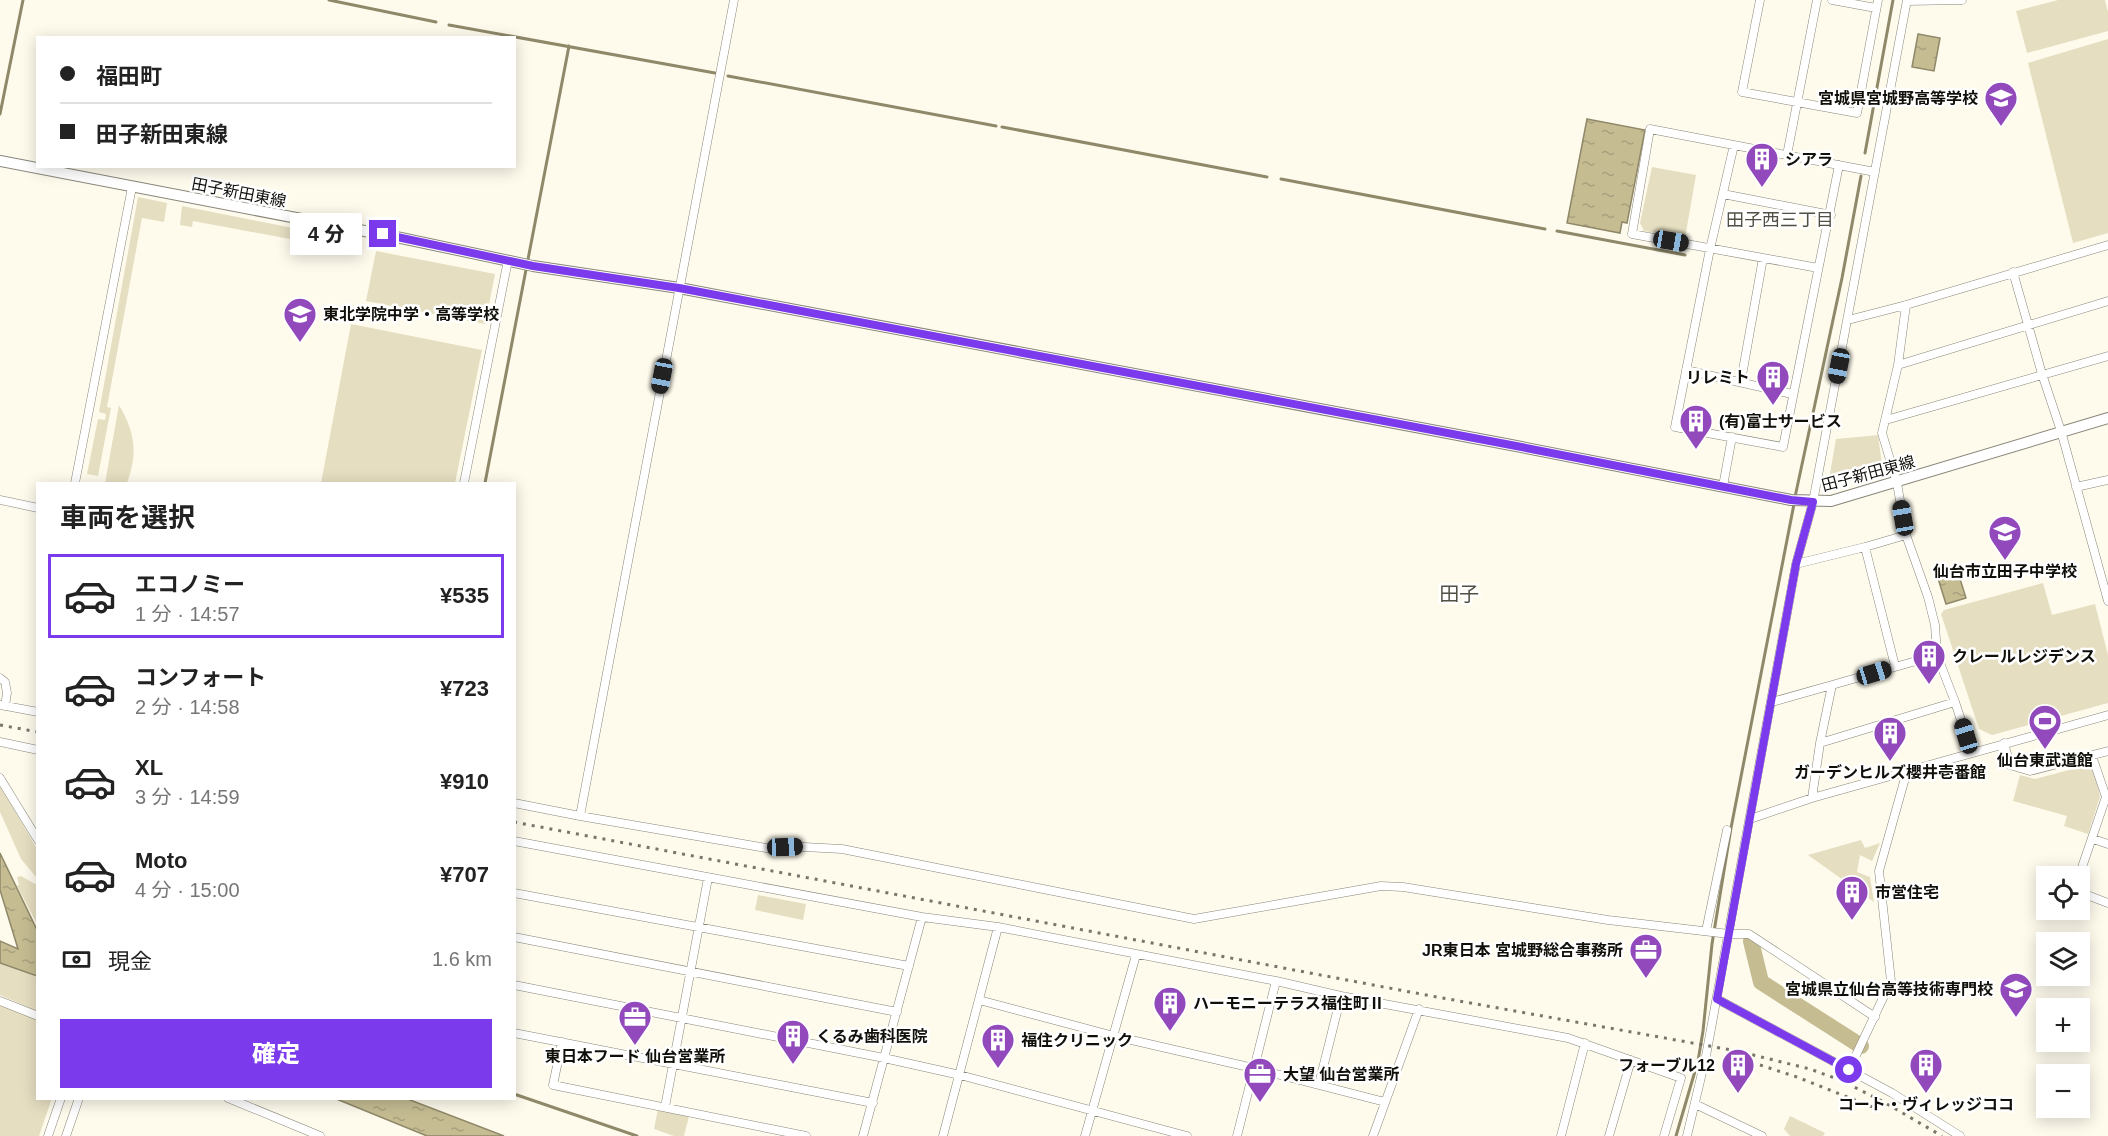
<!DOCTYPE html>
<html lang="ja">
<head>
<meta charset="utf-8">
<style>
  body { margin:0; font-family:Helvetica,"Noto Sans JP",sans-serif; background:#f6f6f6; color:#222; height:100vh; display:flex; flex-direction:column; font-size:22px; white-space:nowrap }
  * { box-sizing:border-box; margin:0 }
  p { font-size:20px; color:#767676 }
  .icon { flex:none; width:33px; height:33px; fill:none; stroke:currentColor; stroke-width:2; stroke-linecap:round; stroke-linejoin:round }
  .map { position:relative; flex:1; overflow:hidden }
  .details { position:absolute; left:36px; top:482px; width:480px; height:618px; display:flex; flex-direction:column; background:#fff; border-radius:0px; box-shadow:0 3px 15px #0003 }
  .details>* { flex:none }
  .top-card { position:absolute; left:36px; top:36px; width:480px; height:132px; border-radius:0px; box-shadow:0 3px 15px #0003; display:grid; align-content:center; height:132px; padding:0 24px; background:#fff }
  .controls { position:absolute; left:2036px; top:866px; display:grid; gap:12px }
  .controls a { display:grid; place-items:center; width:54px; height:54px; border-radius:0px; background:#fff; box-shadow:0 3px 15px #0003; font-size:30px }
  .end { position:absolute; width:27px; height:27px; margin:-14px; border:8px solid #7c3aed; background:#fff; box-shadow:0 0 0 3px #fff }
  .from { border-radius:50% }
  .bubble { position:absolute; height:42px; border-radius:0px; background:#fff; box-shadow:0 3px 15px #0003; font-size:20px; font-weight:800; line-height:42px; text-align:center }
  .car { position:absolute; width:18px; height:36px; margin:-18px -9px; border-radius:8px; box-shadow:0 0 4px 2px #0007; background:linear-gradient(#222 24%,#8ab4d8 0 40%,#222 0 76%,#8ab4d8 0 86%,#222 0) }
  .top-card b { display:flex; align-items:center; gap:21px; height:57px; font-size:22px }
  .top-card b+b { border-top:2px solid #e0e0e0 }
  .top-card i { width:15px; height:15px; background:#222 }
  ul { padding:0; list-style:none }
  li { display:flex; align-items:center; gap:18px; height:84px; margin:0 12px 9px; padding:0 12px; border:3px solid transparent; border-radius:0px }
  li div { flex:1 }
  li b { display:block; font-size:22px }
  li em { font-style:normal; font-weight:800 }
  li.active { border-color:#7c3aed }
  li>.icon { width:54px; height:54px; stroke-width:1.5 }
  h2 { padding:0 24px; font-size:27px; line-height:72px }
  .pay { display:flex; align-items:center; gap:15px; height:66px; padding:0 24px; font-size:22px }
  .pay p { margin-inline-start:auto }
  .primary-button { display:flex; gap:12px; margin-top:auto; padding:12px 24px }
  .primary-button a { flex:1; height:69px; border-radius:0px; background:#7c3aed; color:#fff; font-size:24px; font-weight:800; line-height:69px; text-align:center }
  .map>svg:first-child { display:block }
</style>
</head>
<body>
<div class="map">
<svg width="2108" height="1136" viewBox="0 0 2108 1136">
  <defs>
    <pattern id="water-ripples" width="26" height="14" patternUnits="userSpaceOnUse" patternTransform="scale(1.5)"><rect width="26" height="14" fill="#c5bc92"/><path d="M2 4q2-2 4 0t4 0M15 11q2-2 4 0t4 0" fill="none" stroke="#a8a07d"/></pattern>
  </defs>
  <rect width="100%" height="100%" fill="#fefbed"/>
  <path fill="#e5dec1" d="M 2058,0 L 2105,0 L 2108,12 L 2108,31 L 2027,53 L 2016,11 Z
    M 2108,39 L 2108,233 L 2073,243 L 2028,63 Z
    M 1652,167 L 1696,175 L 1685,238 L 1644,231 L 1640,223 Z
    M 138,197 L 167,203 L 164,222 L 142,218 L 107,407 L 111,408 L 98,476 L 87,474 L 98,419 L 105,420 L 106,414 L 99,412 Z
    M 182,206 L 308,231 L 306,242 L 193,221 L 192,227 L 180,225 Z
    M 376,251 L 495,274 L 485,324 L 366,301 Z
    M 351,324 L 482,350 L 455,483 L 321,483 Z
    M 119,405 C 135,432 138,453 127,483 L 105,483 Z
    M 1878,435 L 1883,472 L 1828,485 L 1836,439 Z
    M 2043,583 L 2052,615 L 2095,604 L 2108,655 L 2108,703 L 1992,735 L 1979,729 L 1941,614 L 1944,610 Z
    M 2088,765 L 2093,767 L 2100,797 L 2088,834 L 2064,826 L 2067,816 L 2013,801 L 2020,775 L 2035,779 Z
    M 0,785 L 37,849 L 37,878 L 21,859 L 0,812 Z
    M 1861,840 L 1865,848 L 1880,843 L 1872,861 L 1860,855 L 1857,872 L 1870,877 L 1874,902 L 1808,855 Z
    M 21,876 L 37,885 L 37,924 L 17,886 L 19,885 L 17,877 Z
    M 758,895 L 806,904 L 803,920 L 755,910 Z
    M 0,962 L 37,977 L 37,1011 L 0,995 Z
    M 0,1005 L 37,1020 L 38,1098 L 52,1098 L 39,1136 L 0,1136 Z
    M 658,1109 L 689,1116 L 684,1136 L 674,1136 L 654,1129 Z
    M 1790,1116 L 1825,1133 L 1823,1136 L 1790,1136 L 1784,1129 Z"/>
  <path fill="url(#water-ripples)" stroke="#8f8869" stroke-width="1.5" d="M 1918,34 L 1940,38 L 1934,71 L 1912,67 Z
    M 1587,119 L 1645,130 L 1627,223 L 1622,222 L 1620,233 L 1567,223 Z
    M 1956,566 L 1966,598 L 1946,604 L 1936,572 Z
    M 0,853 L 37,930 L 37,976 L 0,963 L 0,941 L 18,949 L 0,890 Z
    M 334,1098 L 405,1098 L 504,1136 L 427,1136 Z"/>
  <g fill="none" stroke-linecap="round" stroke-linejoin="round">
    <path stroke="#8f8869" stroke-width="3" d="M 329,0 L 436,22
      M 449,25 L 715,73
      M 728,76 L 996,126
      M 0,114 L 23,0
      M 1002,127 L 1267,177
      M 1865,153 L 1893,0
      M 1281,179 L 1545,229
      M 1557,231 L 1685,255
      M 485,483 L 569,46
      M 1795,497 L 1842,278 L 1861,176
      M 514,1094 L 637,1136
      M 1676,1136 L 1698,1061 L 1703,1031 L 1712,944 L 1731,828 L 1794,504"/>
    <path stroke="#c5bc92" stroke-width="16" d="M 1751,941 L 1761,982 L 1861,1046"/>
    <defs>
      <path id="street" d="M 1760,0 L 1742,92 L 1857,113 L 1878,0
        M 1832,0 L 1876,8
        M 1907,1 L 1962,0
        M 1734,145 L 1710,249 L 1675,427 L 1783,447 L 1839,165
        M 1787,155 L 1817,0
        M 1723,194 L 1831,215
        M 1818,268 L 1632,234 L 1650,129 L 1875,172
        M 2013,272 L 2042,374 L 2061,431 L 2108,601
        M 1906,305 L 1898,365 L 1882,433 L 1897,483 L 1906,535 L 1928,597 L 1935,625 L 1937,655 L 1955,702 L 1972,753
        M 1848,320 L 1906,305 L 2108,245
        M 1898,365 L 2108,301
        M 1686,370 L 1792,394
        M 1741,381 L 1763,258
        M 1886,420 L 2108,356
        M 75,483 L 132,187
        M 464,483 L 508,260
        M 1723,486 L 1732,437
        M 2076,487 L 2108,480
        M 0,500 L 38,508
        M 1865,547 L 1906,535
        M 1796,564 L 1865,547 L 1895,666
        M 0,678 L 5,682 L 7,693 L 5,706
        M 1772,702 L 1832,685
        M 0,705 L 38,712
        M 0,742 L 38,750
        M 1820,743 L 1832,685 L 1937,655
        M 2004,743 L 2010,765 L 2030,771 L 2108,751
        M 0,778 L 38,840
        M 1812,798 L 1820,743 L 1955,702
        M 514,803 L 580,816 L 766,848 L 804,847 L 842,849 L 1194,919 L 1381,886 L 1403,887 L 1608,920 L 1729,934 L 1749,934 L 1875,1017
        M 580,816 L 734,0
        M 1750,819 L 1812,798 L 2108,715
        M 2093,839 L 2108,844
        M 514,841 L 922,917 L 998,927 L 1276,981 L 1341,996 L 1568,1038 L 1681,1078 L 1664,1136
        M 2079,876 L 2106,797 L 2092,756
        M 2079,892 L 2108,903
        M 514,893 L 909,966
        M 1706,931 L 1727,830
        M 514,937 L 897,1012
        M 514,985 L 884,1058 L 960,1075 L 1187,1136
        M 1717,999 L 1892,1093 L 1960,1136
        M 979,1000 L 1114,1036 L 1253,1068 L 1385,1102
        M 0,1001 L 38,1016
        M 514,1033 L 873,1103
        M 562,1042 L 553,1085 L 806,1136
        M 1849,1070 L 1891,981 L 1879,871 L 1907,771
        M 1319,1084 L 1341,996
        M 228,1098 L 320,1136
        M 1695,1104 L 1762,1136
        M 665,1107 L 708,878
        M 48,1136 L 61,1098
        M 66,1136 L 79,1098
        M 863,1136 L 922,917
        M 943,1136 L 998,927
        M 1085,1136 L 1136,955
        M 1237,1136 L 1276,981
        M 1373,1136 L 1419,1009
        M 1561,1136 L 1585,1043
        M 1609,1136 L 1631,1060
        M 1687,1136 L 1706,1056 L 1796,564 L 1813,502 L 1907,0"/>
      <path id="secondary" d="M 0,161 L 401,238 L 533,266 L 679,288 L 1511,445 L 1791,500 L 1831,501 L 2108,418"/>
    </defs>
    <use href="#street" stroke="#888579" stroke-width="9"/>
    <use href="#secondary" stroke="#888579" stroke-width="12"/>
    <use href="#street" stroke="#fff" stroke-width="8"/>
    <use href="#secondary" stroke="#fff" stroke-width="10"/>
    <path stroke="#77756c" stroke-width="3" stroke-dasharray="3 6" stroke-linecap="butt" d="M 0,725 L 38,732
      M 514,822 L 1426,995 L 1737,1051 L 1810,1069 L 1840,1080 L 1882,1101
      M 1760,1065 L 1797,1077 L 1875,1108
      M 1887,1104 L 1942,1136"/>
  </g>
  <g fill="none" stroke-linecap="round" stroke-linejoin="round">
    <path stroke="#7c3aed" stroke-width="8" d="M 383,234 L 533,266 L 679,288 L 1511,445 L 1791,500 L 1813,502 L 1796,564 L 1717,999 L 1849,1070"/>
  </g>
  <defs>
    <symbol id="school-pin" viewBox="-11 -11 22 30"><path d="M0 17L-7.5 6A9.5 9.5 0 1 1 7.5 6Z" fill="#9249bc" stroke="#fff"/><path d="M0-5L7-2L0 1L-7-2ZM-4 1L0 2.5L4 1V4Q0 6-4 4Z" fill="#fff"/></symbol>
    <symbol id="building-pin" viewBox="-11 -11 22 30"><path d="M0 17L-7.5 6A9.5 9.5 0 1 1 7.5 6Z" fill="#9249bc" stroke="#fff"/><path d="M-4-6H4V6H1V3H-1V6H-4ZM-2.5-4.3h1.7v1.8h-1.7ZM.8-4.3h1.7v1.8H.8ZM-2.5-1h1.7V.8h-1.7ZM.8-1h1.7V.8H.8Z" fill="#fff"/></symbol>
    <symbol id="stadium-pin" viewBox="-11 -11 22 30"><path d="M0 17L-7.5 6A9.5 9.5 0 1 1 7.5 6Z" fill="#9249bc" stroke="#fff"/><path d="M0-5a6.5 5 0 1 0 0 10a6.5 5 0 1 0 0-10ZM-3.5-1.8h7v3.6h-7Z" fill="#fff"/></symbol>
    <symbol id="office-pin" viewBox="-11 -11 22 30"><path d="M0 17L-7.5 6A9.5 9.5 0 1 1 7.5 6Z" fill="#9249bc" stroke="#fff"/><path d="M-6-3h4V-5.5h4V-3h4V5H-6ZM-1-4.5V-3h2v-1.5ZM-6 0V1H6V0Z" fill="#fff"/></symbol>
  </defs>
  <g fill-rule="evenodd">
    <use href="#school-pin" x="1982" y="79" width="38" height="52"/>
    <use href="#building-pin" x="1743" y="140" width="38" height="52"/>
    <use href="#school-pin" x="281" y="295" width="38" height="52"/>
    <use href="#building-pin" x="1754" y="358" width="38" height="52"/>
    <use href="#building-pin" x="1677" y="402" width="38" height="52"/>
    <use href="#school-pin" x="1986" y="513" width="38" height="52"/>
    <use href="#building-pin" x="1910" y="637" width="38" height="52"/>
    <use href="#stadium-pin" x="2026" y="702" width="38" height="52"/>
    <use href="#building-pin" x="1871" y="714" width="38" height="52"/>
    <use href="#building-pin" x="1833" y="873" width="38" height="52"/>
    <use href="#office-pin" x="1627" y="931" width="38" height="52"/>
    <use href="#school-pin" x="1997" y="970" width="38" height="52"/>
    <use href="#building-pin" x="1151" y="984" width="38" height="52"/>
    <use href="#office-pin" x="616" y="998" width="38" height="52"/>
    <use href="#building-pin" x="774" y="1017" width="38" height="52"/>
    <use href="#building-pin" x="979" y="1021" width="38" height="52"/>
    <use href="#building-pin" x="1719" y="1046" width="38" height="52"/>
    <use href="#building-pin" x="1907" y="1046" width="38" height="52"/>
    <use href="#office-pin" x="1241" y="1055" width="38" height="52"/>
  </g>
  <g text-anchor="middle" stroke-width="5" stroke-linejoin="round" paint-order="stroke">
    <g font-size="16" font-weight="bold" fill="#100f0a" stroke="#fff" text-anchor="start">
      <text x="1978" y="104" text-anchor="end">宮城県宮城野高等学校</text>
      <text x="1785" y="165">シアラ</text>
      <text x="323" y="320">東北学院中学・高等学校</text>
      <text x="1750" y="383" text-anchor="end">リレミト</text>
      <text x="1719" y="427">(有)富士サービス</text>
      <text x="2005" y="577" text-anchor="middle">仙台市立田子中学校</text>
      <text x="1952" y="662">クレールレジデンス</text>
      <text x="2045" y="766" text-anchor="middle">仙台東武道館</text>
      <text x="1890" y="778" text-anchor="middle">ガーデンヒルズ櫻井壱番館</text>
      <text x="1875" y="898">市営住宅</text>
      <text x="1623" y="956" text-anchor="end">JR東日本 宮城野総合事務所</text>
      <text x="1993" y="995" text-anchor="end">宮城県立仙台高等技術専門校</text>
      <text x="1193" y="1009">ハーモニーテラス福住町Ⅱ</text>
      <text x="816" y="1042">くるみ歯科医院</text>
      <text x="1021" y="1046">福住クリニック</text>
      <text x="635" y="1062" text-anchor="middle">東日本フード 仙台営業所</text>
      <text x="1715" y="1071" text-anchor="end">フォーブル12</text>
      <text x="1283" y="1080">大望 仙台営業所</text>
      <text x="1926" y="1110" text-anchor="middle">コート・ヴィレッジココ</text>
    </g>
    <g font-size="16" fill="#100f0a" stroke="#fff">
      <text transform="translate(239 192) rotate(11)" y="6">田子新田東線</text>
      <text transform="translate(1868 473) rotate(-15)" y="6">田子新田東線</text>
    </g>
    <g font-size="18" fill="#524f44" stroke="#fff">
      <text x="1780" y="226">田子西三丁目</text>
    </g>
    <g font-size="20" fill="#524f44" stroke="#fff">
      <text x="1459" y="601">田子</text>
    </g>
  </g>
</svg>
<div class="controls">
<a><svg class="icon" aria-label="locate" viewBox="0 0 24 24"><circle cx="12" cy="12" r="6"/><path d="M12 2v4M12 18v4M2 12h4M18 12h4"/></svg></a>
<a><svg class="icon" aria-label="layers" viewBox="0 0 24 24"><path d="M12 4l9 5-9 5-9-5zM3 14l9 5 9-5"/></svg></a>
<a>+</a>
<a>−</a>
</div>
<i class="end from" style="left:1849px;top:1070px"></i>
<i class="end" style="left:383px;top:234px"></i>
<div class="bubble" style="left:290px;top:213px;width:72px">4 分</div>
<i class="car" style="left:1671px;top:241px;rotate:100deg"></i>
<i class="car" style="left:1839px;top:366px;rotate:191deg"></i>
<i class="car" style="left:662px;top:376px;rotate:191deg"></i>
<i class="car" style="left:1903px;top:518px;rotate:350deg"></i>
<i class="car" style="left:1874px;top:673px;rotate:73deg"></i>
<i class="car" style="left:1966px;top:736px;rotate:343deg"></i>
<i class="car" style="left:785px;top:847px;rotate:88deg"></i>
<div class="top-card">
<b><i class="from"></i>福田町</b>
<b><i></i>田子新田東線</b>
</div>
<section class="details">
<h2>車両を選択</h2>
<ul>
<li class="active"><svg class="icon" aria-label="car" viewBox="0 0 24 24"><path d="M5 17H2v-5l4-1 3-4h7l3 4 3 1v5h-3M9 17h6M6 11h13"/><circle cx="7" cy="17" r="2"/><circle cx="17" cy="17" r="2"/></svg><div><b>エコノミー</b><p>1 分 · 14:57</p></div><em>¥535</em></li>
<li><svg class="icon" aria-label="car" viewBox="0 0 24 24"><path d="M5 17H2v-5l4-1 3-4h7l3 4 3 1v5h-3M9 17h6M6 11h13"/><circle cx="7" cy="17" r="2"/><circle cx="17" cy="17" r="2"/></svg><div><b>コンフォート</b><p>2 分 · 14:58</p></div><em>¥723</em></li>
<li><svg class="icon" aria-label="car" viewBox="0 0 24 24"><path d="M5 17H2v-5l4-1 3-4h7l3 4 3 1v5h-3M9 17h6M6 11h13"/><circle cx="7" cy="17" r="2"/><circle cx="17" cy="17" r="2"/></svg><div><b>XL</b><p>3 分 · 14:59</p></div><em>¥910</em></li>
<li><svg class="icon" aria-label="car" viewBox="0 0 24 24"><path d="M5 17H2v-5l4-1 3-4h7l3 4 3 1v5h-3M9 17h6M6 11h13"/><circle cx="7" cy="17" r="2"/><circle cx="17" cy="17" r="2"/></svg><div><b>Moto</b><p>4 分 · 15:00</p></div><em>¥707</em></li>
</ul>
<div class="pay"><svg class="icon" aria-label="cash" viewBox="0 0 24 24"><path d="M3 7h18v10H3z"/><circle cx="12" cy="12" r="2"/></svg>現金<p>1.6 km</p></div>
<div class="primary-button"><a>確定</a></div>
</section>
</div>
</body>
</html>
